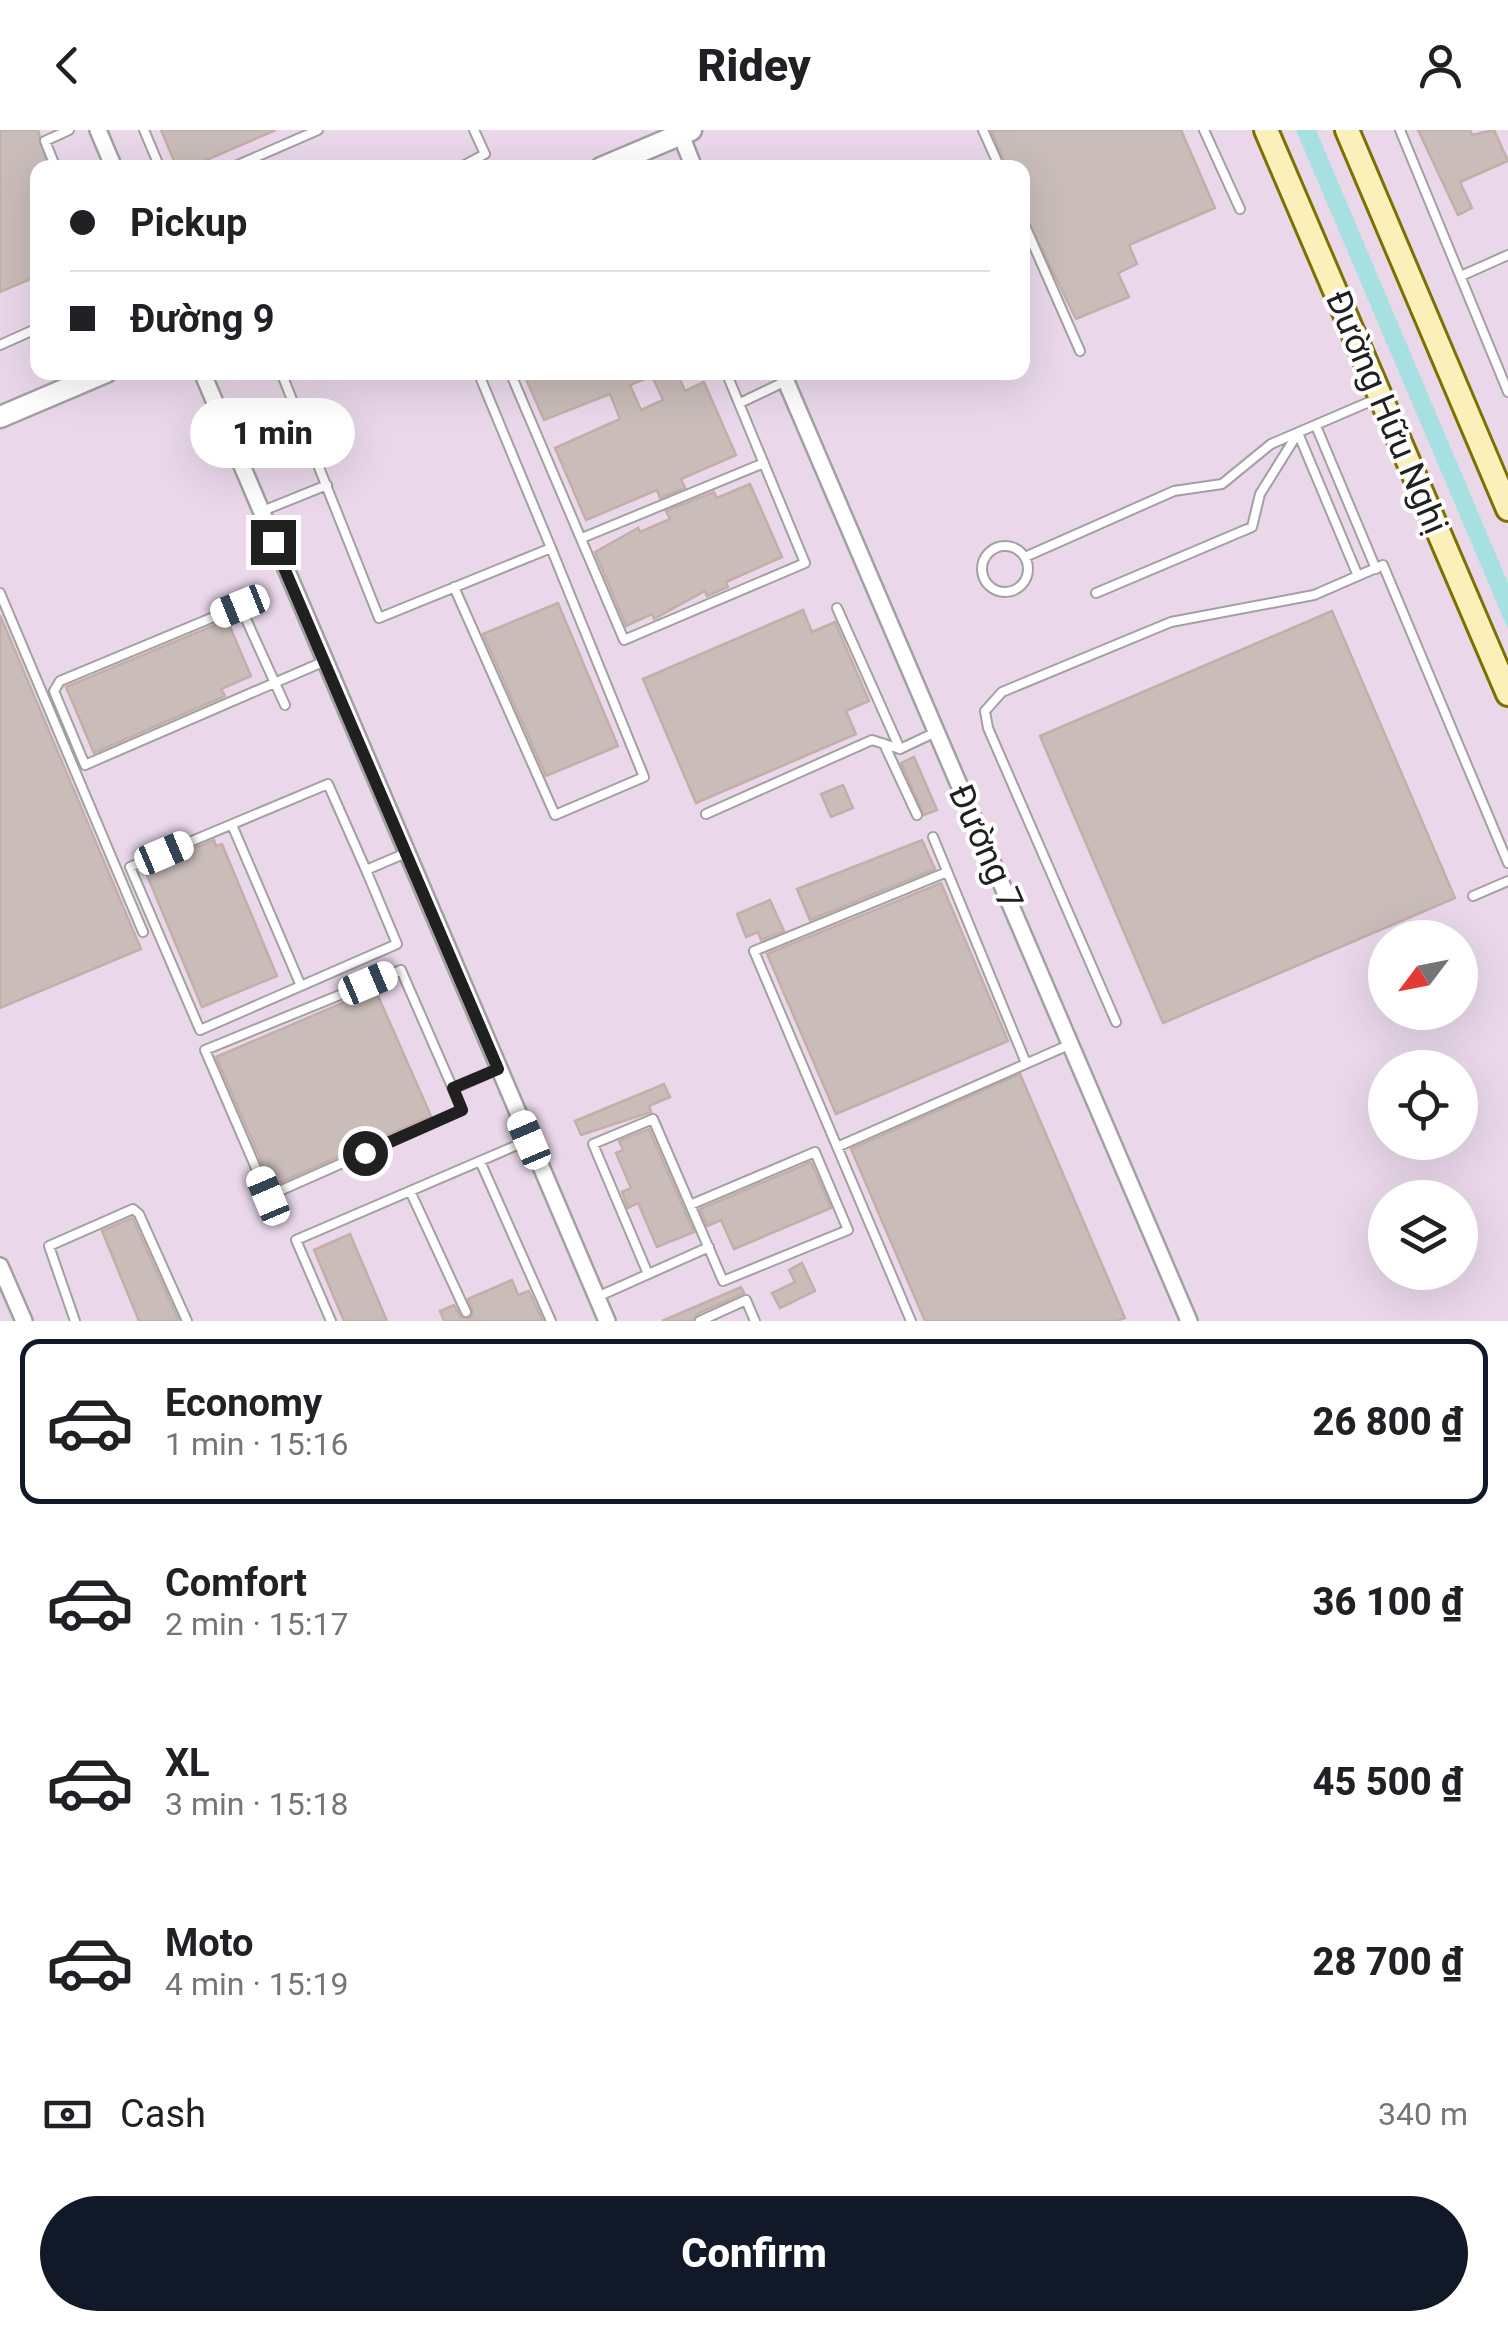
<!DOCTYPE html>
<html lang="en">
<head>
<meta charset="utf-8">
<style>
  body { margin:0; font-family:Roboto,sans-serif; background:#f6f6f6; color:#202124; height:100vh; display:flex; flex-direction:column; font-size:38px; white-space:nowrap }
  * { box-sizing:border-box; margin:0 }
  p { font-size:32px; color:#757577 }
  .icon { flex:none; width:55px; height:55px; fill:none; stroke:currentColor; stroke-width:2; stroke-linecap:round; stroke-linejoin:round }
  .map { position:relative; height:1191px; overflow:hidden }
  .details { display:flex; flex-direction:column; background:#fff; flex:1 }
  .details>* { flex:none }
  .banner { position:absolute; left:30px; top:30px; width:1000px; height:220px; border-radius:20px; box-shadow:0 10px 40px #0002; display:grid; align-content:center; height:220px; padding:0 40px; background:#fff }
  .needle { width:65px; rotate:238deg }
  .controls { position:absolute; left:1368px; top:790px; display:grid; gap:20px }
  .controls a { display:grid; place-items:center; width:110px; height:110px; border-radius:50%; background:#fff; box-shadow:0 10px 40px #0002; font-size:50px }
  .end { position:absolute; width:45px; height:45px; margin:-22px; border:12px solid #202020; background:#fff; box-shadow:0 0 0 5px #fff }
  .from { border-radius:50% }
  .bubble { position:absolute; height:70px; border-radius:35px; background:#fff; box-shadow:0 10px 40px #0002; font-size:32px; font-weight:800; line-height:70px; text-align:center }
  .car { position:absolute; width:30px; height:60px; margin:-30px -15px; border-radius:12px; box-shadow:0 0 8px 2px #0007; background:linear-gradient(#fff 24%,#345 0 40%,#fff 0 76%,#345 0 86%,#fff 0) }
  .banner b { display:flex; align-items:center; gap:35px; height:95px; font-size:38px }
  .banner b+b { border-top:2px solid #e0e0e0 }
  .banner i { width:25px; height:25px; background:#202124 }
  ul { padding:18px 0 0; list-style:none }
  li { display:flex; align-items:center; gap:30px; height:165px; margin:0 20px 15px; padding:0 20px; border:5px solid transparent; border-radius:20px }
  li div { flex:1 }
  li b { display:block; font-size:38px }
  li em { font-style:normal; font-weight:800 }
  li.current { border-color:#111827 }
  li>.icon { width:90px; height:90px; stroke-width:1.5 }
  .pay { display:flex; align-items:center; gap:25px; height:110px; padding:0 40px; font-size:38px }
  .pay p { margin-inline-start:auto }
  .button { display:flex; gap:20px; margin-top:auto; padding:20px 40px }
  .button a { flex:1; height:115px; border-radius:60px; background:#111827; color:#fff; font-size:40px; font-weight:800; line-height:115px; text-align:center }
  header { display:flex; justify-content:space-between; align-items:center; height:130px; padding:0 40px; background:#fff; font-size:45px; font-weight:800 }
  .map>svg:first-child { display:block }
</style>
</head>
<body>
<header><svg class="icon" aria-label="back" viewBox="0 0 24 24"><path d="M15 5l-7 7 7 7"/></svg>Ridey<svg class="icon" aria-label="person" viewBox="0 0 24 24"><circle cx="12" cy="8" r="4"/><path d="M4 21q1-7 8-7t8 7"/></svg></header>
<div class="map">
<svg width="1508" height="1191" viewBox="0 0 1508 1191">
  <rect width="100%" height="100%" fill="#f1ebe6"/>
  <path fill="#ead8ea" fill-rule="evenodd" d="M 0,0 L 1508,0 L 1508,1191 L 0,1191 ZM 38,38 L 1022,38 L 1022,242 L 38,242 ZM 1385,808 L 1460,808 L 1460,882 L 1385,882 ZM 1385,938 L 1460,938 L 1460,1012 L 1385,1012 ZM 1385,1068 L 1460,1068 L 1460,1142 L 1385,1142 Z"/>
  <path fill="#a6e0e0" d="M 1296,0 L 1316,0 L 1508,453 L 1508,499 Z"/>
  <path fill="#c9bcb9" stroke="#c3aea8" stroke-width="2.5" fill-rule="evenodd" d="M 0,0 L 38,0 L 48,38 L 38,38 L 38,146 L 0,162 Z
    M 161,0 L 276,0 L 188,38 L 177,38 Z
    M 991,0 L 1181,0 L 1215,78 L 1129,115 L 1137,134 L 1118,143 L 1129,167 L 1076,189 L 1022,79 L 1022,38 L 1007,38 Z
    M 1418,0 L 1470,0 L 1472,5 L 1494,0 L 1508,31 L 1460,52 L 1472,78 L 1458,85 Z
    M 523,242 L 677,242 L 685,261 L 704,252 L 736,325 L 681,349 L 685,358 L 660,368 L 657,360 L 586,390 L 555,318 L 620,289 L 610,264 L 544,290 ZM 652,246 L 663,270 L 641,280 L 630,255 Z
    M 750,354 L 782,427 L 726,452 L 728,457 L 707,466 L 705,461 L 654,489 L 652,484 L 626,496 L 595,422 L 638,398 L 640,402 L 670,389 L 666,381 L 714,362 L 717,368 Z
    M 558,473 L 618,616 L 546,646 L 483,504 Z
    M 803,480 L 812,502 L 835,492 L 869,571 L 846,581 L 856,604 L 696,673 L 643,549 Z
    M 1332,481 L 1455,768 L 1163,893 L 1040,606 Z
    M 0,485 L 141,819 L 0,878 Z
    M 227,490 L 251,546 L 221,559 L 225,566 L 94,623 L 66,557 Z
    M 914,627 L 937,680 L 924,685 L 901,633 Z
    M 843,655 L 853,678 L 831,687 L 821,664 Z
    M 214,710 L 216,716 L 222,714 L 277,846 L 202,877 L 147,745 L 151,743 L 149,737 Z
    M 922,710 L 935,739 L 810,790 L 797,759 Z
    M 941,753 L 1008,911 L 836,984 L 767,824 Z
    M 770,770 L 784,801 L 761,810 L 758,802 L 746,807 L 737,784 Z
    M 375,859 L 431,986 L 272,1056 L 216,927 Z
    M 1020,944 L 1125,1188 L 1117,1191 L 925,1191 L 851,1019 Z
    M 664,954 L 670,967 L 649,976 L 651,982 L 581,1005 L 575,991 Z
    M 649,999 L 694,1102 L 657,1117 L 638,1073 L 628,1078 L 622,1062 L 631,1058 L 616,1023 L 623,1020 L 619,1011 Z
    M 811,1032 L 831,1078 L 734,1119 L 721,1090 L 707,1096 L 700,1079 Z
    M 132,1088 L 133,1089 L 179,1191 L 139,1191 L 102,1101 Z
    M 350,1104 L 387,1191 L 344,1191 L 314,1120 Z
    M 802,1133 L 815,1161 L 780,1178 L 772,1163 L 795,1152 L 789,1140 Z
    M 512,1150 L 518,1165 L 529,1161 L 543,1191 L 444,1191 L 440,1181 L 454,1175 L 461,1187 L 470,1188 L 473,1182 L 468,1169 Z
    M 741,1157 L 744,1163 L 697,1184 L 693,1191 L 662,1191 Z"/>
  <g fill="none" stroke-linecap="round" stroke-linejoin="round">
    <defs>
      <path id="service" d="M 144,0 L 160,38
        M 983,0 L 1000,38
        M 1204,0 L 1240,79
        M 1400,0 L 1508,262
        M 56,38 L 45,11 L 69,0
        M 231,38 L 318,0
        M 459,38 L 485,24 L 474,0
        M 1022,89 L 1080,221
        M 1461,146 L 1508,125
        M 0,215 L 38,198
        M 281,242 L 379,488 L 551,418 L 478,242
        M 510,242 L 624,510 L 805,433 L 726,242
        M 740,273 L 786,251
        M 1316,296 L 1376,439
        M 1298,303 L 1358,446
        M 260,382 L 327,355
        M 582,408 L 764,333
        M982 439a23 23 0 1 1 46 0a23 23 0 1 1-46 0Z
        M 1025,427 L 1174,361 L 1222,354 L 1271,314 L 1376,269
        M 454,457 L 555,685 L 644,647 L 551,418
        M 0,463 L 143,802
        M 1096,463 L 1252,397 L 1260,364 L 1298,303
        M 837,478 L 900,619
        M 285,575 L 240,476 L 60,551 L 54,561 L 85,635 L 325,531
        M 884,614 L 917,685
        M 706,684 L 872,610 L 900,619 L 936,602
        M 232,695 L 301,856
        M 933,707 L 1026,933
        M 366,740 L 328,654 L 130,737 L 200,900 L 397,814 L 366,740 L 406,723
        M 1473,766 L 1508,751
        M 1116,892 L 988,598 L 985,581 L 1002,562 L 1171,492 L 1314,465 L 1383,435 L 1508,733
        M 453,959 L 462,980 L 268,1066 L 205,920 L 401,840 L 453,959 L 498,939
        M 837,1017 L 1071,914
        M 480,1031 L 551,1191
        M 410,1061 L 466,1182
        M 648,1144 L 593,1014 L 653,989 L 723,1151 L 848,1100 L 815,1022 L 690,1075
        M 597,1167 L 709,1117
        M 75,1191 L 49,1116 L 133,1079 L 139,1084 L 187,1191
        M 331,1191 L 296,1110 L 529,1010
        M 700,1191 L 746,1170 L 755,1191
        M 911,1191 L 754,821 L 947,742"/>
      <path id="minor" d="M 98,0 L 114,38
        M 679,0 L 694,38
        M 202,242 L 607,1191
        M 782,242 L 1189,1191
        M 0,1136 L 24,1191"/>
      <path id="tertiary" d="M 601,38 L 691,0
        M 0,287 L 106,242"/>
      <path id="secondary" d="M 1266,0 L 1508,564
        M 1347,0 L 1508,379"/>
    </defs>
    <use href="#service" stroke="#a1a1a1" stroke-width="12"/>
    <use href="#minor" stroke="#a1a1a1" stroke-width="20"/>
    <use href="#tertiary" stroke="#a1a1a1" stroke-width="25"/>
    <use href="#secondary" stroke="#7d6f01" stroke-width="28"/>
    <use href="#service" stroke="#fff" stroke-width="8"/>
    <use href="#minor" stroke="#fff" stroke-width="15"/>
    <use href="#tertiary" stroke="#fff" stroke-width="20"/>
    <use href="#secondary" stroke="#fcf0ba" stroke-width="22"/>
  </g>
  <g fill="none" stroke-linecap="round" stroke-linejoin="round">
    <path stroke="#202020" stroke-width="12" d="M 273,412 L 498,939 L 453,958 L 462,980 L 365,1023"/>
  </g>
  <g text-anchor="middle" stroke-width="8" stroke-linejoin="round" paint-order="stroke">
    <g font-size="35" fill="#202020" stroke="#fff">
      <text transform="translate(1387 282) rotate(67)" y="12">Đường Hữu Nghị</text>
      <text transform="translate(986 717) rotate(66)" y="12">Đường 7</text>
    </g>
  </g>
</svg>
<div class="controls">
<a><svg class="needle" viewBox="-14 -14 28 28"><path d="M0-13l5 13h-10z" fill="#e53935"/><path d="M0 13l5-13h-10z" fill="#757577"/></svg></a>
<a><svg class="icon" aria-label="locate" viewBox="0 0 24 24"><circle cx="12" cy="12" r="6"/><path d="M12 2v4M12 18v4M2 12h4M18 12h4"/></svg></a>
<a><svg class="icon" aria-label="layers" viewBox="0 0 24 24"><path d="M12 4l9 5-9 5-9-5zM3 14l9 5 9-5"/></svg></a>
</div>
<i class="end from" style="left:365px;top:1023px"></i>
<i class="end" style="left:273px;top:412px"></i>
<div class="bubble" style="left:190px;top:268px;width:165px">1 min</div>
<i class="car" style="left:240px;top:476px;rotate:248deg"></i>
<i class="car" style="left:164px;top:723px;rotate:67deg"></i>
<i class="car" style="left:368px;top:853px;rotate:67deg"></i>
<i class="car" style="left:529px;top:1010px;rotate:337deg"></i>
<i class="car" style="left:268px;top:1066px;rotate:337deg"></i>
<div class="banner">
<b><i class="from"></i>Pickup</b>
<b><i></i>Đường 9</b>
</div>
</div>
<section class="details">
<ul>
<li class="current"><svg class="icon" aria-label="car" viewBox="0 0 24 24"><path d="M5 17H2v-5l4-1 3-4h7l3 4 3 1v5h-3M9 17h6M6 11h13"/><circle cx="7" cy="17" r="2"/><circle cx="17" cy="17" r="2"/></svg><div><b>Economy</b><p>1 min · 15:16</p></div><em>26 800 ₫</em></li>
<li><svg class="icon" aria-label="car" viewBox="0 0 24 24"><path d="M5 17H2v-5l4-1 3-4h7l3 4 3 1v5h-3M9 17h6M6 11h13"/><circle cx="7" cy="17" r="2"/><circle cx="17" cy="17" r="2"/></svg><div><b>Comfort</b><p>2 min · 15:17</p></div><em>36 100 ₫</em></li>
<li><svg class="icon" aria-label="car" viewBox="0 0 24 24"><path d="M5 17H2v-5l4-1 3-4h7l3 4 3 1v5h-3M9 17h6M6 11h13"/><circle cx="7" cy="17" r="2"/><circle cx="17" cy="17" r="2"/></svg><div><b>XL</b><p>3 min · 15:18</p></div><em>45 500 ₫</em></li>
<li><svg class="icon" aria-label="car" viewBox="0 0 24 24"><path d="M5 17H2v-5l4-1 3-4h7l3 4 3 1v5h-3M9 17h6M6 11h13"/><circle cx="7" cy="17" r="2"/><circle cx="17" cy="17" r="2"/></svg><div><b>Moto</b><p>4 min · 15:19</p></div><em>28 700 ₫</em></li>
</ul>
<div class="pay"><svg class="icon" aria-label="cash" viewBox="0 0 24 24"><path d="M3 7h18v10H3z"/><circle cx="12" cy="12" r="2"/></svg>Cash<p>340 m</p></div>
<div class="button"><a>Confirm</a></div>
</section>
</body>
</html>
